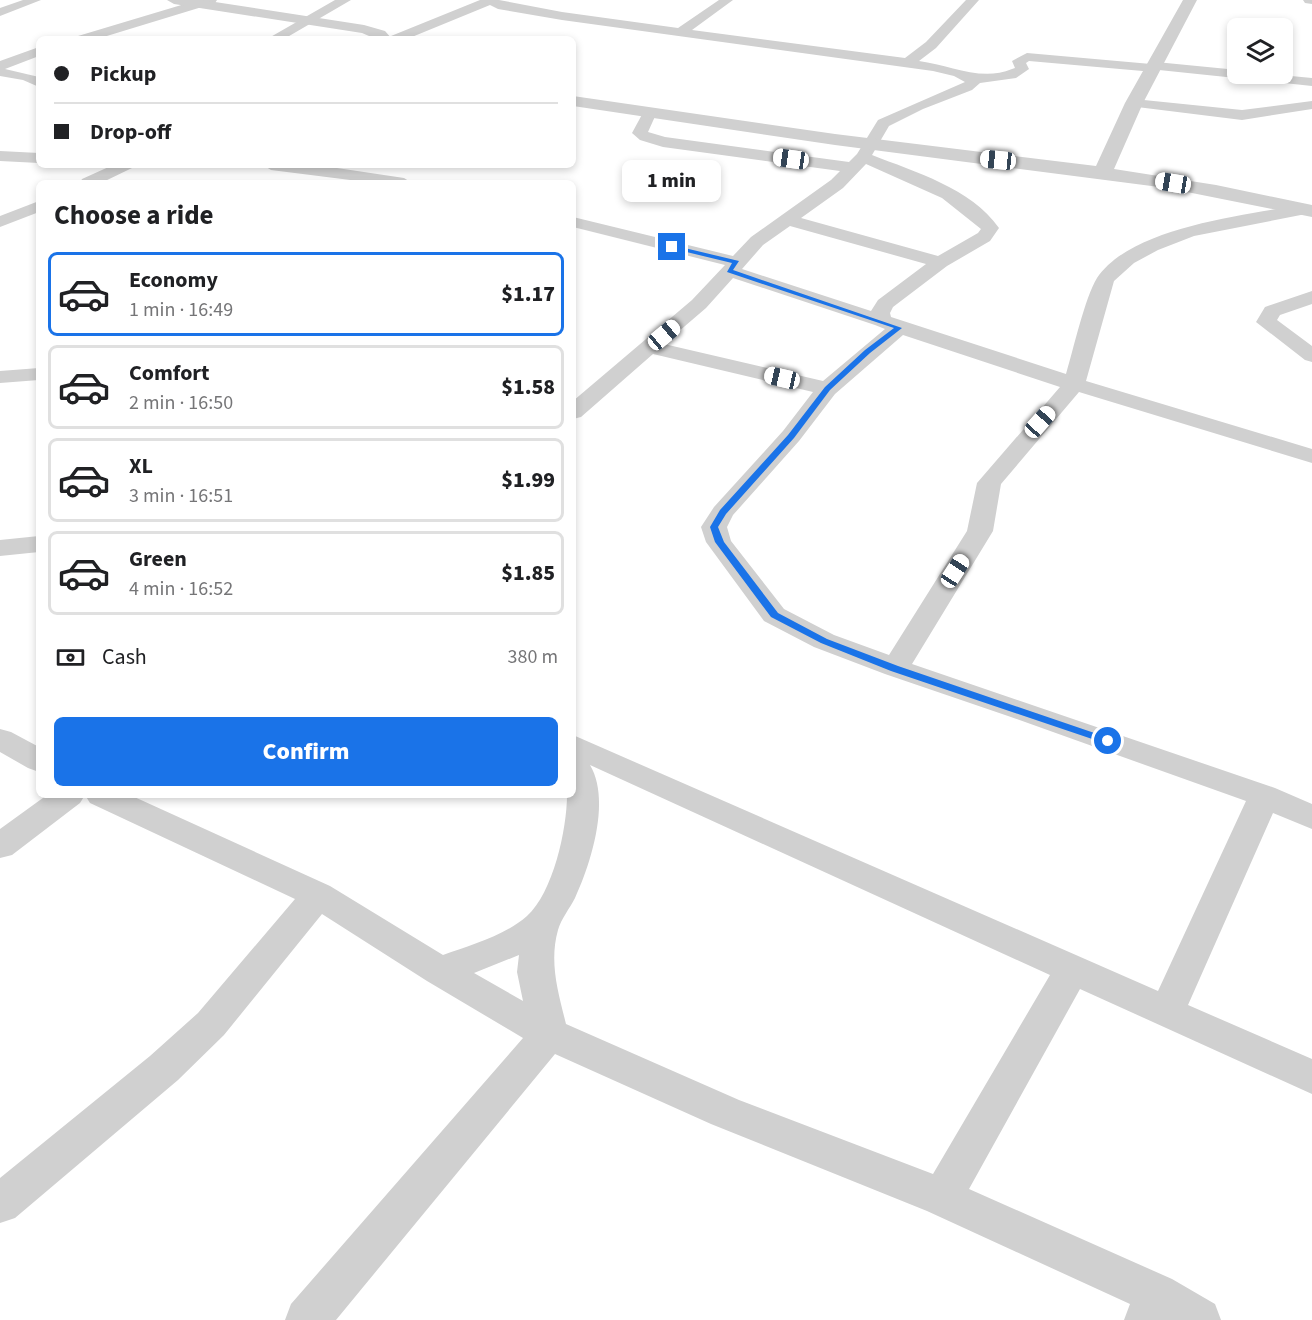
<!DOCTYPE html>
<html lang="en">
<head>
<meta charset="utf-8">
<style>
  body { margin:0; font-family:"Source Sans 3",sans-serif; background:#f6f6f6; color:#202124; height:100vh; display:flex; flex-direction:column; font-size:22px; white-space:nowrap }
  * { box-sizing:border-box; margin:0 }
  p { font-size:20px; color:#757577 }
  .icon { flex:none; width:33px; height:33px; fill:none; stroke:currentColor; stroke-width:2; stroke-linecap:round; stroke-linejoin:round }
  .map { position:relative; flex:1; overflow:hidden }
  .panel { position:absolute; left:36px; top:180px; width:540px; height:618px; display:flex; flex-direction:column; background:#fff; border-radius:9px; box-shadow:0 3px 9px #0003 }
  .panel>* { flex:none }
  .guide { position:absolute; left:36px; top:36px; width:540px; height:132px; border-radius:9px; box-shadow:0 3px 9px #0003; display:grid; align-content:center; height:132px; padding:0 18px; background:#fff }
  .fabs { position:absolute; left:1227px; top:18px; display:grid; gap:12px }
  .fabs a { display:grid; place-items:center; width:66px; height:66px; border-radius:9px; background:#fff; box-shadow:0 3px 9px #0003; font-size:30px }
  .end { position:absolute; width:27px; height:27px; margin:-14px; border:8px solid #1a73e8; background:#fff; box-shadow:0 0 0 3px #fff }
  .from { border-radius:50% }
  .bubble { position:absolute; height:42px; border-radius:9px; background:#fff; box-shadow:0 3px 9px #0003; font-size:20px; font-weight:800; line-height:42px; text-align:center }
  .car { position:absolute; width:18px; height:36px; margin:-18px -9px; border-radius:8px; box-shadow:0 0 4px 2px #0007; background:linear-gradient(#fff 24%,#345 0 40%,#fff 0 76%,#345 0 86%,#fff 0) }
  .guide b { display:flex; align-items:center; gap:21px; height:57px; font-size:22px }
  .guide b+b { border-top:2px solid #e0e0e0 }
  .guide i { width:15px; height:15px; background:#202124 }
  ul { padding:0; list-style:none }
  li { display:flex; align-items:center; gap:18px; height:84px; margin:0 12px 9px; padding:0 6px; border:3px solid #e0e0e0; border-radius:9px }
  li div { flex:1 }
  li b { display:block; font-size:22px }
  li em { font-style:normal; font-weight:800 }
  li.active { border-color:#1a73e8 }
  li>.icon { width:54px; height:54px; stroke-width:1.5 }
  h2 { padding:0 18px; font-size:27px; line-height:72px }
  .pay { display:flex; align-items:center; gap:15px; height:66px; padding:0 18px; font-size:22px }
  .pay p { margin-inline-start:auto }
  .action { display:flex; gap:12px; margin-top:auto; padding:12px 18px }
  .action a { flex:1; height:69px; border-radius:9px; background:#1a73e8; color:#fff; font-size:24px; font-weight:800; line-height:69px; text-align:center }
  .map>svg:first-child { display:block }
</style>
</head>
<body>
<div class="map">
<svg width="1312" height="1320" viewBox="0 0 1312 1320">
  <rect width="100%" height="100%" fill="#fff"/>
  <g fill="none" stroke-linecap="round" stroke-linejoin="round">
    <path fill="#d0d0d0" fill-rule="evenodd" d="M 23,0 L 41,0 L 0,16 L 0,8 Z
      M 198,0 L 217,0 L 215,3 L 97,39 L 76,39 L 78,36 Z
      M 335,0 L 351,0 L 284,39 L 267,39 Z
      M 480,0 L 499,0 L 562,12 L 678,28 L 719,0 L 733,0 L 692,30 L 905,58 L 926,42 L 966,0 L 979,0 L 936,48 L 919,61 C 950,65 981,82 1012,69 L 1015,68 L 1012,61 L 1027,53 L 1151,64 L 1156,62 L 1238,70 L 1238,74 L 1270,74 L 1312,78 L 1312,86 L 1159,70 L 1154,72 L 1029,61 L 1026,63 L 1029,69 L 1016,78 L 980,83 L 972,90 L 923,109 L 889,126 L 872,155 C 915,172 971,188 999,228 L 990,241 L 947,266 L 893,307 L 890,313 L 891,317 L 1066,374 C 1073,351 1085,297 1097,278 C 1132,226 1247,215 1305,204 L 1312,207 L 1311,213 L 1194,236 L 1158,250 L 1134,263 L 1114,281 L 1086,381 L 1312,449 L 1312,463 L 1079,392 L 1001,484 L 993,531 L 912,664 L 1275,788 L 1312,804 L 1312,829 L 1273,813 L 1188,1005 L 1312,1059 L 1312,1094 L 1080,989 L 969,1189 L 1172,1279 L 1215,1304 L 1221,1320 L 1124,1320 L 1130,1304 L 927,1211 L 711,1124 L 555,1054 L 336,1320 L 285,1320 L 291,1304 L 523,1038 L 427,981 L 322,914 L 224,1035 L 178,1080 L 15,1218 L 0,1223 L 0,1178 L 150,1056 L 198,1013 L 295,899 L 90,803 L 85,795 L 130,795 L 330,886 L 443,955 C 471,945 504,936 527,916 C 553,893 567,829 567,795 L 573,795 L 573,735 L 1158,991 L 1246,801 L 1008,716 L 885,674 L 814,647 L 764,621 L 706,542 L 701,527 L 714,507 L 783,431 L 813,392 L 653,354 L 581,417 L 573,419 L 573,401 L 692,300 L 725,265 L 573,227 L 573,217 L 733,256 L 751,237 L 831,180 L 840,171 L 663,147 L 640,140 L 632,133 L 645,109 L 650,108 L 657,112 L 648,132 L 665,137 L 849,162 L 857,154 L 878,120 L 965,82 L 954,76 L 933,71 L 562,20 L 498,9 L 490,5 L 407,39 L 389,39 L 391,36 ZM 866,164 L 942,198 L 981,229 L 978,233 L 938,256 L 801,218 L 843,188 ZM 790,226 L 926,264 L 878,300 L 871,311 L 742,269 L 763,245 ZM 733,278 L 875,325 L 885,329 L 823,381 L 664,344 L 706,308 ZM 903,335 L 1060,387 L 977,483 L 967,531 L 889,655 L 834,635 L 784,609 L 731,541 L 727,527 L 733,515 L 799,441 L 835,394 ZM 590,765 L 1050,975 L 933,1174 L 739,1100 L 566,1024 C 558,992 549,962 558,930 C 561,919 570,908 575,898 C 591,863 611,800 590,765 ZM 519,955 L 517,972 L 523,1001 L 474,973 Z
      M 1303,0 L 1312,0 L 1312,4 L 1305,3 Z
      M 39,47 L 39,56 L 5,69 L 39,77 L 39,87 L 23,80 L 0,76 L 0,61 Z
      M 1134,99 L 1242,110 L 1312,101 L 1312,109 L 1242,120 L 1129,106 L 1127,103 L 1129,100 Z
      M 0,151 L 39,153 L 39,163 L 0,161 Z
      M 113,165 L 134,165 L 132,168 L 101,183 L 80,183 L 82,179 Z
      M 263,165 L 317,165 L 404,178 L 412,183 L 374,183 L 271,170 Z
      M 39,201 L 39,212 L 0,227 L 0,216 Z
      M 1312,291 L 1312,304 L 1280,315 L 1277,320 L 1312,346 L 1312,362 L 1305,360 L 1256,322 L 1265,307 Z
      M 39,368 L 39,380 L 0,383 L 0,371 Z
      M 39,536 L 39,552 L 0,556 L 0,540 Z
      M 0,729 L 11,732 L 39,747 L 39,772 L 28,768 L 0,752 Z
      M 47,795 L 85,795 L 80,803 L 12,855 L 0,858 L 0,829 Z"/>
    <path fill="#d0d0d0" fill-rule="evenodd" d="M 167,0 L 202,0 L 364,25 L 385,31 L 392,39 L 376,39 L 362,33 L 174,4 Z
      M 1183,0 L 1197,0 L 1143,103 L 1114,169 L 1216,185 L 1312,205 L 1312,217 L 1167,188 L 835,145 L 573,106 L 573,96 L 835,134 L 1096,166 L 1125,103 Z"/>
  </g>
  <path fill="#1a73e8" d="M 672,245 L 739,261 L 733,270 L 902,328 L 870,353 L 830,390 L 794,438 L 726,514 L 718,527 L 724,542 L 778,613 L 827,639 L 898,666 L 1112,739 L 1112,743 L 1104,743 L 891,671 L 821,643 L 771,617 L 715,542 L 710,527 L 720,510 L 788,435 L 825,387 L 865,350 L 894,328 L 727,272 L 732,263 L 670,248 Z"/>
</svg>
<div class="fabs">
<a><svg class="icon" aria-label="layers" viewBox="0 0 24 24"><path d="M12 4l9 5-9 5-9-5zM3 14l9 5 9-5"/></svg></a>
</div>
<i class="end from" style="left:1108px;top:741px"></i>
<i class="end" style="left:672px;top:247px"></i>
<div class="bubble" style="left:622px;top:160px;width:99px">1 min</div>
<i class="car" style="left:791px;top:159px;rotate:278deg"></i>
<i class="car" style="left:998px;top:160px;rotate:276deg"></i>
<i class="car" style="left:1173px;top:183px;rotate:279deg"></i>
<i class="car" style="left:664px;top:335px;rotate:50deg"></i>
<i class="car" style="left:782px;top:378px;rotate:283deg"></i>
<i class="car" style="left:1040px;top:422px;rotate:42deg"></i>
<i class="car" style="left:955px;top:571px;rotate:33deg"></i>
<div class="guide">
<b><i class="from"></i>Pickup</b>
<b><i></i>Drop-off</b>
</div>
<section class="panel">
<h2>Choose a ride</h2>
<ul>
<li class="active"><svg class="icon" aria-label="car" viewBox="0 0 24 24"><path d="M5 17H2v-5l4-1 3-4h7l3 4 3 1v5h-3M9 17h6M6 11h13"/><circle cx="7" cy="17" r="2"/><circle cx="17" cy="17" r="2"/></svg><div><b>Economy</b><p>1 min · 16:49</p></div><em>$1.17</em></li>
<li><svg class="icon" aria-label="car" viewBox="0 0 24 24"><path d="M5 17H2v-5l4-1 3-4h7l3 4 3 1v5h-3M9 17h6M6 11h13"/><circle cx="7" cy="17" r="2"/><circle cx="17" cy="17" r="2"/></svg><div><b>Comfort</b><p>2 min · 16:50</p></div><em>$1.58</em></li>
<li><svg class="icon" aria-label="car" viewBox="0 0 24 24"><path d="M5 17H2v-5l4-1 3-4h7l3 4 3 1v5h-3M9 17h6M6 11h13"/><circle cx="7" cy="17" r="2"/><circle cx="17" cy="17" r="2"/></svg><div><b>XL</b><p>3 min · 16:51</p></div><em>$1.99</em></li>
<li><svg class="icon" aria-label="car" viewBox="0 0 24 24"><path d="M5 17H2v-5l4-1 3-4h7l3 4 3 1v5h-3M9 17h6M6 11h13"/><circle cx="7" cy="17" r="2"/><circle cx="17" cy="17" r="2"/></svg><div><b>Green</b><p>4 min · 16:52</p></div><em>$1.85</em></li>
</ul>
<div class="pay"><svg class="icon" aria-label="cash" viewBox="0 0 24 24"><path d="M3 7h18v10H3z"/><circle cx="12" cy="12" r="2"/></svg>Cash<p>380 m</p></div>
<div class="action"><a>Confirm</a></div>
</section>
</div>
</body>
</html>
